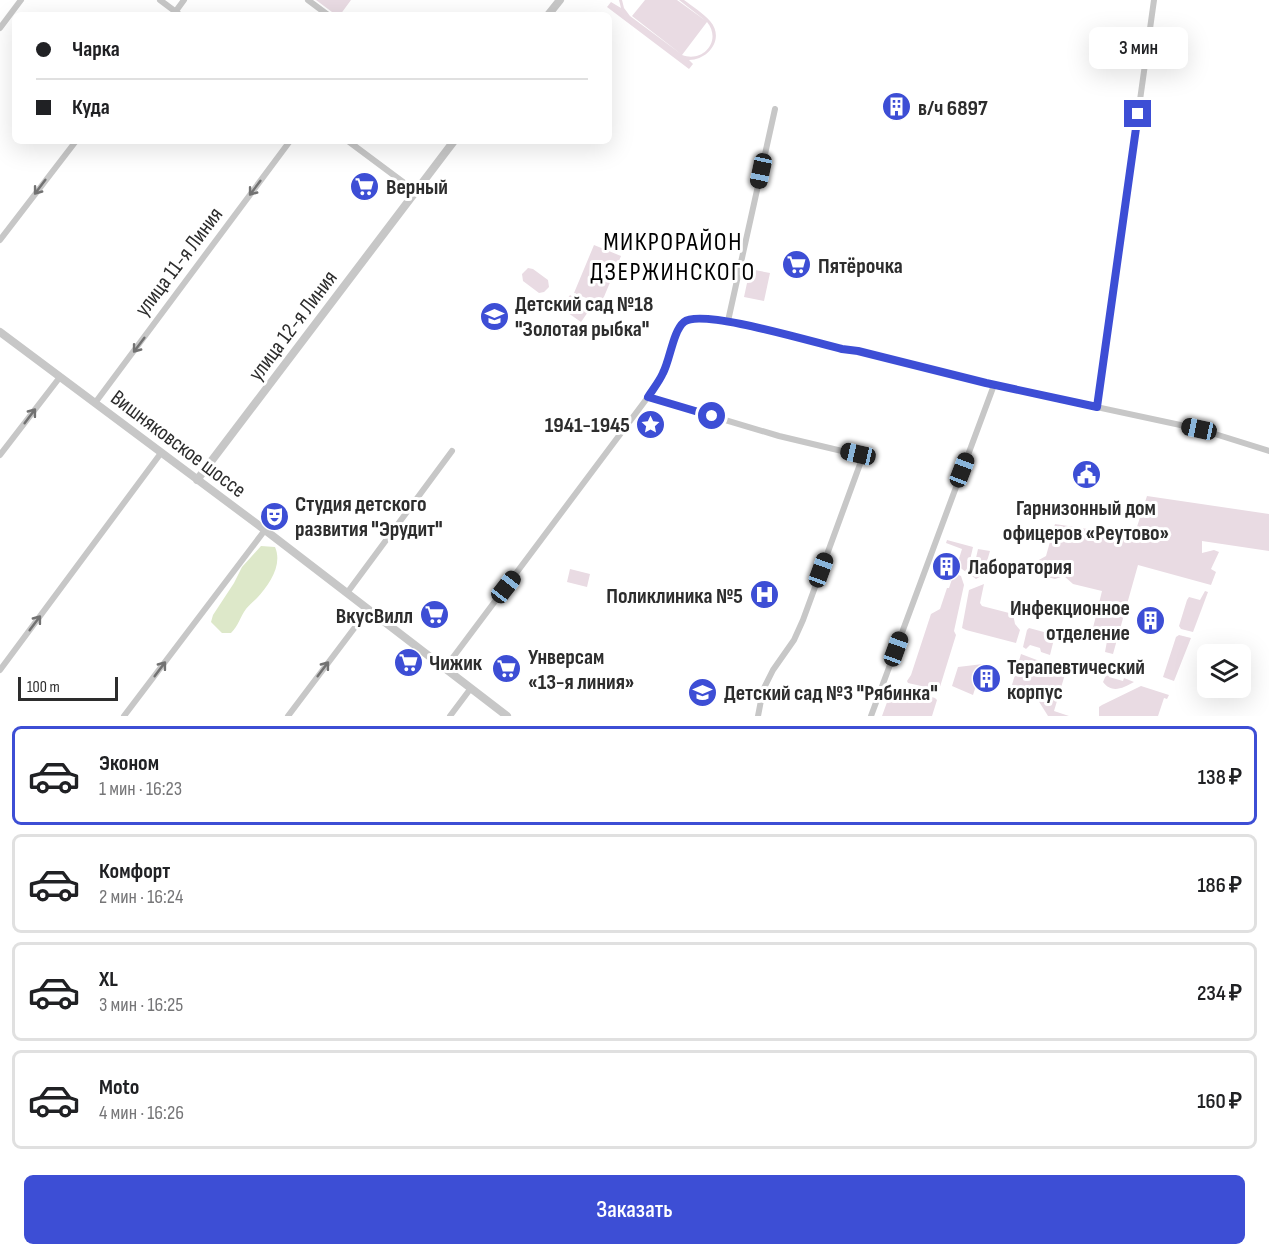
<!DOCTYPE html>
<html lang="ru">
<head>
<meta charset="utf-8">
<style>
  body { margin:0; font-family:"Sofia Sans Condensed",sans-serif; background:#f6f6f6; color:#202124; height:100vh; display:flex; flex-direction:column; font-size:22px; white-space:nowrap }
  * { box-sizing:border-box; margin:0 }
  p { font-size:20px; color:#757577 }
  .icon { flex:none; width:33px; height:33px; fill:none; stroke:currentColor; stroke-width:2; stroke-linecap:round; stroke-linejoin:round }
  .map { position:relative; height:716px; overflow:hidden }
  .drawer { display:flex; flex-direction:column; background:#fff; flex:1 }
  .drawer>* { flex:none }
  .top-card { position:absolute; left:12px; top:12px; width:600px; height:132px; border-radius:9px; box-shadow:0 6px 24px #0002; display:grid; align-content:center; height:132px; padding:0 24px; background:#fff }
  .controls { position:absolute; left:1197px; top:644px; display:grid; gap:12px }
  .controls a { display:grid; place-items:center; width:54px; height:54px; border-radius:9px; background:#fff; box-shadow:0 6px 24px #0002; font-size:30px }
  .scale { position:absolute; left:18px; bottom:15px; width:100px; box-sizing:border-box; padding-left:6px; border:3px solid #2d2d2d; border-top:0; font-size:16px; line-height:21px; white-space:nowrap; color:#2d2d2d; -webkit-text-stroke:4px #fff; paint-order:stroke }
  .end { position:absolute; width:27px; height:27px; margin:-14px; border:8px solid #3d4ed5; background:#fff; box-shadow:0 0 0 3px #fff }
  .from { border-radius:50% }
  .bubble { position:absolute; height:42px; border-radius:9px; background:#fff; box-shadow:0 6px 24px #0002; font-size:20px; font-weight:600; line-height:42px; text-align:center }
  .car { position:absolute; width:18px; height:36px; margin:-18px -9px; border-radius:8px; box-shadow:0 0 4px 2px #0007; background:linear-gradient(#222 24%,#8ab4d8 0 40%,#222 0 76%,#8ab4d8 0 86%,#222 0) }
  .top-card b { display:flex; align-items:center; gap:21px; height:57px; font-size:22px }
  .top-card b+b { border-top:2px solid #e0e0e0 }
  .top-card i { width:15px; height:15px; background:#202124 }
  ul { padding:10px 0 0; list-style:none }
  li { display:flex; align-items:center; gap:18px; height:99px; margin:0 12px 9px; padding:0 12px; border:3px solid #e0e0e0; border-radius:9px }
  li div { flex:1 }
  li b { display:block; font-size:22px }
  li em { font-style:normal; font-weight:600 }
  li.current { border-color:#3d4ed5 }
  li>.icon { width:54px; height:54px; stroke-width:1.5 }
  .action { display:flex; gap:12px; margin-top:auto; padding:12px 24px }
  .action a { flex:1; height:69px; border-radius:9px; background:#3d4ed5; color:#fff; font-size:24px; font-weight:600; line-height:69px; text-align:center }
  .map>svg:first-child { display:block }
</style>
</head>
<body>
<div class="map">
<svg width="1269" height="716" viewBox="0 0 1269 716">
  <rect width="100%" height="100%" fill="#fff"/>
  <path fill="#e9dbe3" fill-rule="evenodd" d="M 316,0 L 351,0 L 340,15 L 336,15 Z
    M 619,0 L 622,0 L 624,8 L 630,16 L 681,54 L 632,16 L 645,0 L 677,0 L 706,21 L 679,0 L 684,0 C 692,6 703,13 710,21 C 725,38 709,60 689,60 L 693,64 L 689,69 L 607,7 L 611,2 L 621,8 ZM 707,22 C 722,40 704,63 682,55 Z
    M 594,245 L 621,256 L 601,304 L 574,293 Z
    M 528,268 L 533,269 L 548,280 L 549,287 L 544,292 L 539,293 L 523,281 L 522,274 Z
    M 750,269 L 770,273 L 764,301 L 744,297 Z
    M 570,295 L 590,309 L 581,322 L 561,308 Z
    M 1147,496 L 1269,514 L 1269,551 L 1202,541 L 1202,553 L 1214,550 L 1219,552 L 1211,569 L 1216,572 L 1211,585 L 1138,565 L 1113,654 L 1105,652 L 1107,641 L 1091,636 L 1102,591 L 1073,584 L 1064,576 L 1055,579 L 1033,573 L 1037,561 L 1046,556 L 1055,524 L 1134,536 Z
    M 947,540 L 973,547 L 967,573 L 957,565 L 962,549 L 946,543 Z
    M 978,549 L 990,551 L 983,575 L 976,579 L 972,576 Z
    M 570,569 L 590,574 L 587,587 L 567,582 Z
    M 954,573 L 961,576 L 964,585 L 954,631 L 956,635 L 939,690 L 908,683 L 907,681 L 911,675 L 931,614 L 940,609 L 947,588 L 949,588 Z
    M 984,584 L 980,603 L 982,606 L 1013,614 L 1015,624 L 1020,630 L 1016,643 L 966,630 L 962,628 L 969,590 Z
    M 1205,591 L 1208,592 L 1193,632 L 1181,629 L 1179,626 L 1187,600 L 1189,597 L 1200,600 Z
    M 1029,628 L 1055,635 L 1050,655 L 1041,652 L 1040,648 L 1030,645 L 1026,649 L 1023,647 L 1027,630 Z
    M 1179,635 L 1191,638 L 1174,681 L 1163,677 L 1176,637 Z
    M 1021,654 L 1066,671 L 1054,711 L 1069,716 L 1048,716 L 1033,692 L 1012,685 Z
    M 983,664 L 973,695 L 952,686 L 958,667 Z
    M 1107,673 L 1110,674 L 1109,677 L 1123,681 L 1124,678 L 1134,682 C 1123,688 1112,694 1103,682 Z
    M 1141,686 L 1169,695 L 1167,699 L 1164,698 L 1158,716 L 1099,716 L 1099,707 L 1102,705 Z
    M 904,689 L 935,698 L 937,700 L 932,716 L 882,716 L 890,694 L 901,697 Z"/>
  <path fill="#dde8c9" d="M 261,546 L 275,547 C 283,565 269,585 257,598 C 253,602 249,605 246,609 C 240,617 239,625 231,633 L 222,633 L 211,622 L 213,615 L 234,583 L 242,567 Z"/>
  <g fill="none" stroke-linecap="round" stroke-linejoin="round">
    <path stroke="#c7c7c7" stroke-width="6" d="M 160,0 L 180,15
      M 308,0 L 328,15
      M 173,15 L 184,0
      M 0,28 L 21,0
      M 348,141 L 415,191
      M 0,240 L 76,141
      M 728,321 L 775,109
      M 648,397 L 779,436 L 863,456 L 803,620 L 794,640 L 773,670 L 763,690 L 758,716
      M 95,403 L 290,141
      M 1097,407 L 1154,0
      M 0,455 L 60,377
      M 347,593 L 452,451
      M 445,668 L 648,397 C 653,389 659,382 663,373 C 670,360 673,331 684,322 C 701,308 816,343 842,349 L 858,351 L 994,385 L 1199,429 L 1269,451
      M 0,670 L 161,453
      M 124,716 L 265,530
      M 288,716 L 368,610
      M 450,716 L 471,688
      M 871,716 L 994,385"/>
    <path stroke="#c7c7c7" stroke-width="8" d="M 548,15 L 560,0
      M 0,332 L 265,530 L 507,716
      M 197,480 L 454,141"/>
  </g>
  <defs><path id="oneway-shaft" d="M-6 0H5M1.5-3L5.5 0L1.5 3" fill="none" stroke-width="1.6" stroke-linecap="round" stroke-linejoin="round" transform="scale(1.5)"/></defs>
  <g stroke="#727272">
    <use href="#oneway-shaft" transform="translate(40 187) rotate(127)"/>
    <use href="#oneway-shaft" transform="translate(255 188) rotate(127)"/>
    <use href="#oneway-shaft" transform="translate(139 345) rotate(127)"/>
    <use href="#oneway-shaft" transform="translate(30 416) rotate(-53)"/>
    <use href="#oneway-shaft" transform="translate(35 623) rotate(-53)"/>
    <use href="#oneway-shaft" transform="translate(160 669) rotate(-53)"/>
    <use href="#oneway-shaft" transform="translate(323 669) rotate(-53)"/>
  </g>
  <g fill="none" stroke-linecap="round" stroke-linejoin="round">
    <path stroke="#3d4ed5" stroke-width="8" d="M 712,416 L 648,397 C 653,389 659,382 663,373 C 670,360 673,331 684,322 C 701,308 816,343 842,349 L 858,351 L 986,383 L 1097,407 L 1138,114"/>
  </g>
  <defs>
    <symbol id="building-disc" viewBox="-11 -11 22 22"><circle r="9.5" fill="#3d4ed5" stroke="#fff"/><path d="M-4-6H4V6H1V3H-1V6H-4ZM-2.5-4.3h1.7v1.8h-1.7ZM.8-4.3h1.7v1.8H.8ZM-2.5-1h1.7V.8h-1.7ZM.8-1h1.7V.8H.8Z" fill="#fff"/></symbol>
    <symbol id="supermarket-disc" viewBox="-11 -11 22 22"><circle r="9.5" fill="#3d4ed5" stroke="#fff"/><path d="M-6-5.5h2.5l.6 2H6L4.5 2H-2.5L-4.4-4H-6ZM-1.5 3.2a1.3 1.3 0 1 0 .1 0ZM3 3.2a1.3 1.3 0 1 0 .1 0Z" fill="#fff"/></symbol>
    <symbol id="school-disc" viewBox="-11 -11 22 22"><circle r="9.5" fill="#3d4ed5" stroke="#fff"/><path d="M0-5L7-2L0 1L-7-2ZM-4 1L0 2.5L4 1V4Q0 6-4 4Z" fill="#fff"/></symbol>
    <symbol id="sight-disc" viewBox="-11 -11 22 22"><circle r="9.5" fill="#3d4ed5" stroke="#fff"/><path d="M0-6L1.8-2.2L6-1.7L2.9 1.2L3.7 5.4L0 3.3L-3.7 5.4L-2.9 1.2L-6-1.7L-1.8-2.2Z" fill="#fff"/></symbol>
    <symbol id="civic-disc" viewBox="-11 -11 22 22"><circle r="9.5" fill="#3d4ed5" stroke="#fff"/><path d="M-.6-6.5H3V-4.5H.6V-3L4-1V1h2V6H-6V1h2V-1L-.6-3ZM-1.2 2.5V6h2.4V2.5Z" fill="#fff"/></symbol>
    <symbol id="theatre-disc" viewBox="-11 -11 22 22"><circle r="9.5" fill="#3d4ed5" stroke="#fff"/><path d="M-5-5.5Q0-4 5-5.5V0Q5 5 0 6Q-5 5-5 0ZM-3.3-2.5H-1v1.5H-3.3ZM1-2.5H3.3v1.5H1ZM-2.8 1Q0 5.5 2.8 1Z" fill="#fff"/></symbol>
    <symbol id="hospital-disc" viewBox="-11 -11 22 22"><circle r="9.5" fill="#3d4ed5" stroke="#fff"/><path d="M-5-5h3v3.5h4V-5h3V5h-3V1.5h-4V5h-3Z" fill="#fff"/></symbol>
  </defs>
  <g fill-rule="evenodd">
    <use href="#building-disc" x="880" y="90" width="33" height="33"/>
    <use href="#supermarket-disc" x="348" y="170" width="33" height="33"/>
    <use href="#supermarket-disc" x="780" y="248" width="33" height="33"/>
    <use href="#school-disc" x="478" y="300" width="33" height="33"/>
    <use href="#sight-disc" x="634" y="408" width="33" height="33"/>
    <use href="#civic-disc" x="1070" y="458" width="33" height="33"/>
    <use href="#theatre-disc" x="258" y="500" width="33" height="33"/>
    <use href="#building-disc" x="930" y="550" width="33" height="33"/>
    <use href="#hospital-disc" x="748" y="578" width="33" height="33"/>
    <use href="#supermarket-disc" x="418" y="598" width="33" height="33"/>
    <use href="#building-disc" x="1134" y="604" width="33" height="33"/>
    <use href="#supermarket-disc" x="392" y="646" width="33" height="33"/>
    <use href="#supermarket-disc" x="490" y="652" width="33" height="33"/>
    <use href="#building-disc" x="970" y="662" width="33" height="33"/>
    <use href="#school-disc" x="686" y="676" width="33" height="33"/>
  </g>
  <g text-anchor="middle" stroke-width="6" stroke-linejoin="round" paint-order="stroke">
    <g font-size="22" font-weight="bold" fill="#2d2d2d" stroke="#fff" text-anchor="start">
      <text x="918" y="115">в/ч 6897</text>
      <text x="386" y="194">Верный</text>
      <text x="818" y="273">Пятёрочка</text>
      <text x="515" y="311">Детский сад №18<tspan x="515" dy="25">"Золотая рыбка"</tspan></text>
      <text x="630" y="432" text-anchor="end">1941-1945</text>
      <text x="295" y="511">Студия детского<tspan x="295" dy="25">развития "Эрудит"</tspan></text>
      <text x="1086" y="515" text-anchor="middle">Гарнизонный дом<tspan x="1086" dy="25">офицеров «Реутово»</tspan></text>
      <text x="968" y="574">Лаборатория</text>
      <text x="743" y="603" text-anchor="end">Поликлиника №5</text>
      <text x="1130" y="615" text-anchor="end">Инфекционное<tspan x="1130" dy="25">отделение</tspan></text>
      <text x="413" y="623" text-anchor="end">ВкусВилл</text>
      <text x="528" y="664">Унверсам<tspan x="528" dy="25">«13-я линия»</tspan></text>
      <text x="429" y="670">Чижик</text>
      <text x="1007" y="674">Терапевтический<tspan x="1007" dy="25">корпус</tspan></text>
      <text x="724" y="700">Детский сад №3 "Рябинка"</text>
    </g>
    <g font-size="22" fill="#2d2d2d" stroke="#fff">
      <text transform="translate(178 261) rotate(-53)" y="8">улица 11-я Линия</text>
      <text transform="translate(292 325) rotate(-53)" y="8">улица 12-я Линия</text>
      <text transform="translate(179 443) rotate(37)" y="8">Вишняковское шоссе</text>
    </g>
    <g font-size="26" letter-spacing="1.5" fill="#000" stroke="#fff">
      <text x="673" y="250">МИКРОРАЙОН<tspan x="673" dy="30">ДЗЕРЖИНСКОГО</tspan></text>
    </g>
  </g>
</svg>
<div class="controls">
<a><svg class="icon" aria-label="layers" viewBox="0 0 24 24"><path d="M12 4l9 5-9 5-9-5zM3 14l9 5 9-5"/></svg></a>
</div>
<div class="scale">100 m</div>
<i class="end from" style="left:712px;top:416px"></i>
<i class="end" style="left:1138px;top:114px"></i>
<div class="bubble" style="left:1089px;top:27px;width:99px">3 мин</div>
<i class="car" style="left:761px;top:171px;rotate:192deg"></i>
<i class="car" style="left:1199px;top:429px;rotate:282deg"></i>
<i class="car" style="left:858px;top:454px;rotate:283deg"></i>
<i class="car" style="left:962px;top:470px;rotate:21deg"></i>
<i class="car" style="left:821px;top:570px;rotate:20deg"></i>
<i class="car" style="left:506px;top:587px;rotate:38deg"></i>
<i class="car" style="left:896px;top:649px;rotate:20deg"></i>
<div class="top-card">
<b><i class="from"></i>Чарка</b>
<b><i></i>Куда</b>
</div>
</div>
<section class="drawer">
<ul>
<li class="current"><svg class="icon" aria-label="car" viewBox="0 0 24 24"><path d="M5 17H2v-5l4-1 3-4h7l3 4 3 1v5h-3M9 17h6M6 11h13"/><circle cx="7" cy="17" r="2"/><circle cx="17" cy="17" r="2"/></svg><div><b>Эконом</b><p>1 мин · 16:23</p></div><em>138 ₽</em></li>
<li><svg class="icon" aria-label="car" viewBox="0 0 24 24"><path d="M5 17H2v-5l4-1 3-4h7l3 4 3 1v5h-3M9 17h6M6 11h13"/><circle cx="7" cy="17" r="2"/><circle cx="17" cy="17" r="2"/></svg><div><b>Комфорт</b><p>2 мин · 16:24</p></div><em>186 ₽</em></li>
<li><svg class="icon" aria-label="car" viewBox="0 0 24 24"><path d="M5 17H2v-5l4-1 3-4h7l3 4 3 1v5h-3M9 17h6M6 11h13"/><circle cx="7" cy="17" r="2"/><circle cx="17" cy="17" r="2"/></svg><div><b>XL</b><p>3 мин · 16:25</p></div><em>234 ₽</em></li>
<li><svg class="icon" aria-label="car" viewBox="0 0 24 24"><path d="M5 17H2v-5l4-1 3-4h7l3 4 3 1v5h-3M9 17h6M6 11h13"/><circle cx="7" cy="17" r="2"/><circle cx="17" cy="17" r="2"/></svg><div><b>Moto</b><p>4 мин · 16:26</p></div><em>160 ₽</em></li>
</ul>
<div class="action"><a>Заказать</a></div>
</section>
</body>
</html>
